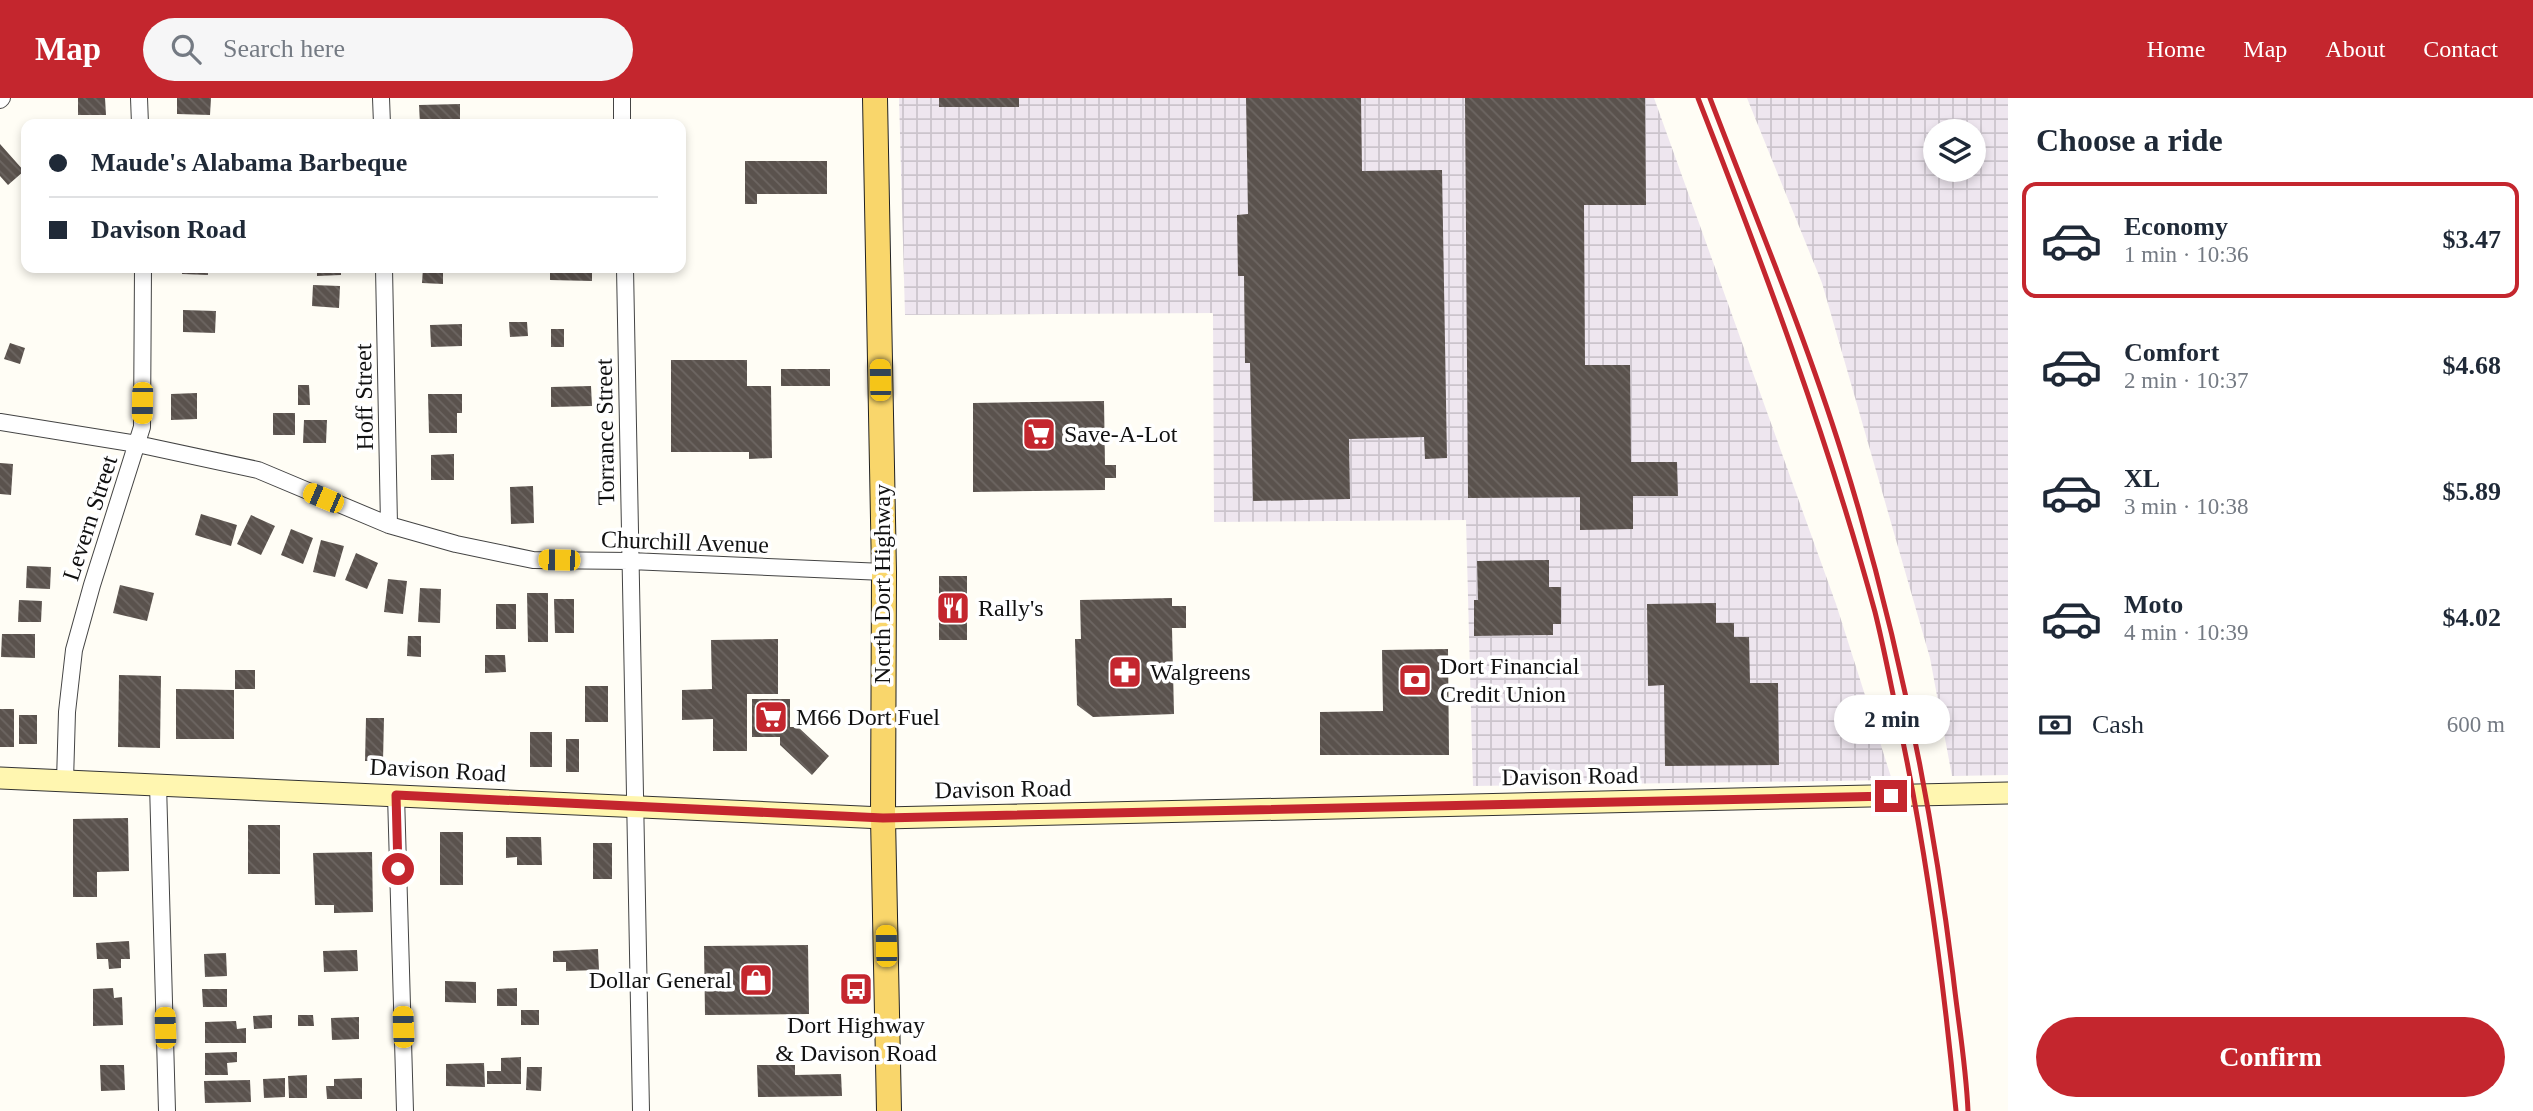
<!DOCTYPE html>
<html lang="en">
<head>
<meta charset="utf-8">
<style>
  body { margin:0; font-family:Georgia,serif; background:#f6f6f7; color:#1f2937; height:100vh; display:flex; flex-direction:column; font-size:26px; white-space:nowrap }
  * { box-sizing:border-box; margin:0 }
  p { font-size:23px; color:#747a83 }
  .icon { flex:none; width:38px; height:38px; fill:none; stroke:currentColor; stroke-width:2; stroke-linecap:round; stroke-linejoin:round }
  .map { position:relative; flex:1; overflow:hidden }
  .sheet { display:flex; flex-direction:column; background:#fff; width:525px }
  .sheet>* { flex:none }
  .guide { position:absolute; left:21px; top:21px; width:665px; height:154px; border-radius:14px; box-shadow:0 4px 10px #0003; display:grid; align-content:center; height:154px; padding:0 28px; background:#fff }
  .tools { position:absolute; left:1923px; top:21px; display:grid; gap:14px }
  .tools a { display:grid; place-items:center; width:63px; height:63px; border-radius:50%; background:#fff; box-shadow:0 4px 10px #0003; font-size:35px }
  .end { position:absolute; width:32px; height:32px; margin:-16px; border:9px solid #c4262e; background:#fff; box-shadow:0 0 0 4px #fff }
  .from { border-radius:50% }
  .bubble { position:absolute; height:49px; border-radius:24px; background:#fff; box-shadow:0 4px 10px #0003; font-size:23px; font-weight:600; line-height:49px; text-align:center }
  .car { position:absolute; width:21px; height:42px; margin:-21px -10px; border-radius:9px; box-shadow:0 0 5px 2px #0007; background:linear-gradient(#f5c518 24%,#345 0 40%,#f5c518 0 76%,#345 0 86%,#f5c518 0) }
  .guide b { display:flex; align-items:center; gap:24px; height:66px; font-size:26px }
  .guide b+b { border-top:2px solid #e0e1e3 }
  .guide i { width:18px; height:18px; background:#1f2937 }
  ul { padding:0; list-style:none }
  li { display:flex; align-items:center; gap:21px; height:116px; margin:0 14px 10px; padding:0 14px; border:4px solid transparent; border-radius:14px }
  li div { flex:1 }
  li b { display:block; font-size:26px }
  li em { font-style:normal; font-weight:600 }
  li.selected { border-color:#c4262e }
  li>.icon { width:63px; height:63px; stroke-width:1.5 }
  h2 { padding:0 28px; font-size:32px; line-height:84px }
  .pay { display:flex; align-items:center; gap:18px; height:77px; padding:0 28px; font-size:26px }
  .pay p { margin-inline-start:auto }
  .action { display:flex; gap:14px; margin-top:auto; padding:14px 28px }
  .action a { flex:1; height:80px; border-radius:42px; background:#c4262e; color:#fff; font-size:28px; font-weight:600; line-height:80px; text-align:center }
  header { display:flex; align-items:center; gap:42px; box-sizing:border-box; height:98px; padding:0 35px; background:#c4262e; color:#fff }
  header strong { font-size:33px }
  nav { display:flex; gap:38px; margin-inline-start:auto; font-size:24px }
  .search { width:490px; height:63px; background:#f6f6f7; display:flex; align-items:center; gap:18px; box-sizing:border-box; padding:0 24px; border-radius:38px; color:#747a83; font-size:26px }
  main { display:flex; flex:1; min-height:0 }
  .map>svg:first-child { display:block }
</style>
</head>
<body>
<header>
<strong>Map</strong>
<div class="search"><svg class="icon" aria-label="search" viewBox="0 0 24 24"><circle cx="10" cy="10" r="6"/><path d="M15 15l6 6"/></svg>Search here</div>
<nav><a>Home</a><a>Map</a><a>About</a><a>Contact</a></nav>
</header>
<main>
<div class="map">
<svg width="2008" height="1013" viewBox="0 0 2008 1013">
  <defs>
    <pattern id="industrial-grid" width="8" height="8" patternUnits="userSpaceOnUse" patternTransform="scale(1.75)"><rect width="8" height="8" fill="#eee6ef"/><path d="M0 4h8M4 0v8" fill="none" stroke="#cbc4cc"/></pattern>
    <pattern id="building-back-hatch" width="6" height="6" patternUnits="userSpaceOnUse" patternTransform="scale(1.75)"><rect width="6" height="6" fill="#5a524d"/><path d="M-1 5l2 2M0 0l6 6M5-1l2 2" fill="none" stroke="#6d6662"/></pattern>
  </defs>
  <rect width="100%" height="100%" fill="#fffdf5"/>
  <path fill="url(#industrial-grid)" fill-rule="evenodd" d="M 899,0 L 1654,0 L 1836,506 L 1892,682 L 1473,688 L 1466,422 L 1214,424 L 1213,215 L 905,217 Z
    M 1747,0 L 2008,0 L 2008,677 L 1952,678 L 1930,560 L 1822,185 ZM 1936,33 L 1974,33 L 1974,72 L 1936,72 Z"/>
  <path fill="url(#building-back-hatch)" d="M 78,0 L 105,0 L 106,17 L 78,17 Z
    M 177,0 L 211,0 L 210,17 L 177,16 Z
    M 939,0 L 1019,0 L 1019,9 L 939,9 Z
    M 1246,0 L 1361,0 L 1362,73 L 1442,72 L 1447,360 L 1425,361 L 1424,339 L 1349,341 L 1350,401 L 1253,403 L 1250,265 L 1245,265 L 1244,178 L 1238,178 L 1237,117 L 1248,116 Z
    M 1465,0 L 1645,0 L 1646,107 L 1584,107 L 1585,267 L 1630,267 L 1631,364 L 1677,364 L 1678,398 L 1633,398 L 1633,431 L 1580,432 L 1580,399 L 1468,400 Z
    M 460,6 L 460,25 L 420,26 L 419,7 Z
    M 0,46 L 24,73 L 8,87 L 0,78 Z
    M 745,63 L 827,63 L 827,96 L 757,96 L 757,106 L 745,106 Z
    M 182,170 L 208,170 L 208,177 L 182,176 Z
    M 317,170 L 341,170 L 341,177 L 317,178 Z
    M 423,170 L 443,170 L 443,186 L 422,185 Z
    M 550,170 L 592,170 L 592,183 L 550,182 Z
    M 313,187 L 340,188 L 339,210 L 312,208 Z
    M 183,212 L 216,213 L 215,235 L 183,234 Z
    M 509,224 L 527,224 L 528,238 L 510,239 Z
    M 462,226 L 462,248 L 431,249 L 430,227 Z
    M 551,231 L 564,231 L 564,249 L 551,249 Z
    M 10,245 L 25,250 L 20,266 L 4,261 Z
    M 671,262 L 747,262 L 747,288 L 771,288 L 772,360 L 749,361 L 749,354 L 671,354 Z
    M 781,271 L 830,271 L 830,288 L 781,288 Z
    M 298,287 L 309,287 L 310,307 L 298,307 Z
    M 591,288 L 592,308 L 551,309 L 551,289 Z
    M 197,295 L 197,321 L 171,322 L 171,296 Z
    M 428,296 L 462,296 L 462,315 L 457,315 L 457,335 L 429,335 Z
    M 1104,303 L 1105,367 L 1116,367 L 1116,380 L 1105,380 L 1105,392 L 973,394 L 973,305 Z
    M 273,315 L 295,315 L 295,337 L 273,337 Z
    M 304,322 L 327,322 L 326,345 L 303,345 Z
    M 454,356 L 454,382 L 431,382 L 431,357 Z
    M 0,365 L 13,366 L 11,397 L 0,396 Z
    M 533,388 L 534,425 L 511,426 L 510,389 Z
    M 201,416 L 237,427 L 231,448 L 195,437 Z
    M 251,417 L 275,428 L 261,457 L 237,446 Z
    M 291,431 L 313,440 L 303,466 L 281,457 Z
    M 321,442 L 344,448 L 335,479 L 313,474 Z
    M 356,455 L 378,465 L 367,491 L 345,482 Z
    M 1549,462 L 1549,489 L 1561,489 L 1561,526 L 1553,526 L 1553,537 L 1474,538 L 1474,502 L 1478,502 L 1477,463 Z
    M 27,468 L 51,469 L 50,491 L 26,490 Z
    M 939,478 L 967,478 L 967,542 L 939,542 Z
    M 388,481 L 407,483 L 403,516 L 384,514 Z
    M 120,487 L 154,495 L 147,523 L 113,515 Z
    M 420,490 L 441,491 L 440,525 L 418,524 Z
    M 527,495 L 548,495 L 548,544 L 528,544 Z
    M 1172,500 L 1172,508 L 1186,508 L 1186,530 L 1172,530 L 1174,616 L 1093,619 L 1077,607 L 1075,541 L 1081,541 L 1080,502 Z
    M 554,501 L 574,501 L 574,535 L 555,535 Z
    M 19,502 L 42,503 L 41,524 L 18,524 Z
    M 1716,505 L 1716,525 L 1734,525 L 1734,539 L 1749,539 L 1750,585 L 1778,585 L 1779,667 L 1665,668 L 1664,587 L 1648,588 L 1647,506 Z
    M 496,506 L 516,506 L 516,531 L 496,531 Z
    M 2,536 L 35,536 L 35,560 L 1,559 Z
    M 408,538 L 421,538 L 421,559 L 407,558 Z
    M 778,541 L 778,596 L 747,596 L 747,653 L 713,653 L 713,621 L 682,622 L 682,592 L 712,591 L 711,542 Z
    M 1448,551 L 1449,657 L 1320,657 L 1320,614 L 1383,613 L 1382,552 Z
    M 485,557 L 505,557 L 506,574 L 485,575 Z
    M 235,572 L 255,572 L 255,591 L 235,591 Z
    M 119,577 L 161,578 L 160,650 L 118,649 Z
    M 585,588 L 608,588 L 608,624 L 585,624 Z
    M 176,591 L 234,592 L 234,641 L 176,641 Z
    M 752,601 L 790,601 L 790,629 L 798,629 L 829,658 L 812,677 L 780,647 L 780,639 L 752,639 Z
    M 0,611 L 14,611 L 14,649 L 0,649 Z
    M 19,617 L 37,617 L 37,646 L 19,646 Z
    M 366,620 L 384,620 L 383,663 L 365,663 Z
    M 530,634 L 552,634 L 552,669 L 530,669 Z
    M 566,641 L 579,641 L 579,674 L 566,674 Z
    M 128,720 L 129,773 L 97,774 L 97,799 L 73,799 L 73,721 Z
    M 248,727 L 280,727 L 280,776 L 248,776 Z
    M 440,734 L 463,734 L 463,787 L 440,787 Z
    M 506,739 L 541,739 L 542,767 L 517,767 L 517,759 L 506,760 Z
    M 593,745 L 612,745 L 612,781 L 593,781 Z
    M 372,754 L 373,814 L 334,815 L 334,807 L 315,807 L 313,755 Z
    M 129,843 L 130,861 L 121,861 L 121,870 L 109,871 L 108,861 L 97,861 L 96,845 Z
    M 808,847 L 809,916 L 705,917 L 704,848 Z
    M 598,851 L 599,872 L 566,873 L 566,864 L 553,864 L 553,853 Z
    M 357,852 L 358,873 L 324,874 L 323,853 Z
    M 226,855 L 227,878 L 205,879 L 204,856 Z
    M 445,883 L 476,884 L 476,905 L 445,904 Z
    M 113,890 L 114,900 L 122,899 L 123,927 L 93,928 L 93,891 Z
    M 517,890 L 517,908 L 497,908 L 497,891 Z
    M 202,891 L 227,891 L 227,909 L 203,909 Z
    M 521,912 L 539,912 L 539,927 L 521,927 Z
    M 272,917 L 272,930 L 254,931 L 253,918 Z
    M 298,917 L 313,917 L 314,928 L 298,928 Z
    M 359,919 L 359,941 L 332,942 L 331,920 Z
    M 236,923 L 237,931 L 246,930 L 246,945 L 205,945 L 205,924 Z
    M 237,954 L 237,964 L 227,965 L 228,977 L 205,977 L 205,955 Z
    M 521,959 L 521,986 L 487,986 L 487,973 L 501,973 L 501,960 Z
    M 484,965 L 485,989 L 446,988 L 446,966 Z
    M 100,967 L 124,967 L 125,992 L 101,993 Z
    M 757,967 L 795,967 L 795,977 L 841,976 L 842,998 L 758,999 Z
    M 527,969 L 542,969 L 541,993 L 526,992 Z
    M 307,977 L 307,1000 L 289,1000 L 288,978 Z
    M 285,980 L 285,999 L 264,1000 L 263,981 Z
    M 362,980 L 362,1001 L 327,1001 L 326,988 L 334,988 L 334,981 Z
    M 250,982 L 251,1004 L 205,1005 L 204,983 Z"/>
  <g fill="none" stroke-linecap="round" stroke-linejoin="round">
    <defs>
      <path id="minor" d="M 139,0 L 140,26
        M 381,0 L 382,26
        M 622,0 L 622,26
        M 0,2 L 2,0
        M 384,170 L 389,427
        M 625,170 L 641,1013
        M 0,324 L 137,346 L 258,372 L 389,427 L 456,446 L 533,462 L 630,463 L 884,474
        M 65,683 L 67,614 L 74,552 L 92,487 L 142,329 L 143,170
        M 158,686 L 167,1013
        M 396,697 L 405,1013"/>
      <path id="secondary" d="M 0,680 L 883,720 L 2008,695"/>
      <path id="primary" d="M 875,0 L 884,474 L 883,720 L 889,1013"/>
    </defs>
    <use href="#minor" stroke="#444" stroke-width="18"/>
    <use href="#secondary" stroke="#333" stroke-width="23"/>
    <use href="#primary" stroke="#222" stroke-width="26"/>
    <use href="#minor" stroke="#fff" stroke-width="16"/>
    <use href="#secondary" stroke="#fff6b0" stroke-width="21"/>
    <use href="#primary" stroke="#f9d66b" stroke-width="24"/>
    <path stroke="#c4262e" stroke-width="5" d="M 1698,0 C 1764,169 1827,338 1875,514 C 1882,542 1888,572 1894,601 C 1924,737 1943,874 1956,1013
      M 1710,0 C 1755,118 1804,235 1842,356 C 1895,525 1931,701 1953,877 C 1958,922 1966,967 1968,1013"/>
  </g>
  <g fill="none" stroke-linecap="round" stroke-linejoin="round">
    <path stroke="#c4262e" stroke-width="9" d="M 398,771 L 396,697 L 883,720 L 1891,698"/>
  </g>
  <defs>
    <symbol id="supermarket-square" viewBox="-11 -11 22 22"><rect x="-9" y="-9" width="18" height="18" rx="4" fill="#c4262e" stroke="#fff"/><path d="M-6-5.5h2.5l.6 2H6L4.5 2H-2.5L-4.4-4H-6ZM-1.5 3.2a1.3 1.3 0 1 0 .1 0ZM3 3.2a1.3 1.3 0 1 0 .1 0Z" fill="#fff"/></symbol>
    <symbol id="restaurant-square" viewBox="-11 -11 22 22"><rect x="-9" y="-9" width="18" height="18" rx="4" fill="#c4262e" stroke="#fff"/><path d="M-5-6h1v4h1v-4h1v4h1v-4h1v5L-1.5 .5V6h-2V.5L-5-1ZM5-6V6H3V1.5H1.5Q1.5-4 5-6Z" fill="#fff"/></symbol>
    <symbol id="pharmacy-square" viewBox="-11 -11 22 22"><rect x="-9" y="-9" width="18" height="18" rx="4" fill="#c4262e" stroke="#fff"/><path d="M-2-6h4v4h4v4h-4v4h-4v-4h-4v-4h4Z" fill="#fff"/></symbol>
    <symbol id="bank-square" viewBox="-11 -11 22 22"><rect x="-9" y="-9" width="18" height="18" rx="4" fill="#c4262e" stroke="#fff"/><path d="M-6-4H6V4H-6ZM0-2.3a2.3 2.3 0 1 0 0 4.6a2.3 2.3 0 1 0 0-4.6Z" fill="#fff"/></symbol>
    <symbol id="shop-square" viewBox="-11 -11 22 22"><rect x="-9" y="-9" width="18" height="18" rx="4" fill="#c4262e" stroke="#fff"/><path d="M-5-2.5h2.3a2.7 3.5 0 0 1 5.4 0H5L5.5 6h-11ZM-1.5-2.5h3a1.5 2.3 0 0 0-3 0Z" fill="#fff"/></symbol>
    <symbol id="bus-square" viewBox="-11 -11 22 22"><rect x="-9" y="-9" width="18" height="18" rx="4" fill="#c4262e" stroke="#fff"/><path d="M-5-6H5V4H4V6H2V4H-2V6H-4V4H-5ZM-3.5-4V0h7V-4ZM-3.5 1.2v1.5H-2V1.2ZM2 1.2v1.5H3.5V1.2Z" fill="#fff"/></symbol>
  </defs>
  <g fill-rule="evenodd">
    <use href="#supermarket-square" x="1020" y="317" width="38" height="38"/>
    <use href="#restaurant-square" x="934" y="491" width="38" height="38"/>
    <use href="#pharmacy-square" x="1106" y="555" width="38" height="38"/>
    <use href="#bank-square" x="1396" y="563" width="38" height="38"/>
    <use href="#supermarket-square" x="752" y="600" width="38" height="38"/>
    <use href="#shop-square" x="737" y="863" width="38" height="38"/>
    <use href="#bus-square" x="837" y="872" width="38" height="38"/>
  </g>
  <g text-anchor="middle" stroke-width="7" stroke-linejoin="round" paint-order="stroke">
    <g font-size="24" fill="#111" stroke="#fff">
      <text transform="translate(364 299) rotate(-91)" y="8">Hoff Street</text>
      <text transform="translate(605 334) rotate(-91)" y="8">Torrance Street</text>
      <text transform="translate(90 420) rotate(-72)" y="8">Levern Street</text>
      <text transform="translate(685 444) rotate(2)" y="8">Churchill Avenue</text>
      <text transform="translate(882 486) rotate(-90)" y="8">North Dort Highway</text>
      <text transform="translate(438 672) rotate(3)" y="8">Davison Road</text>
      <text transform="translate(1570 678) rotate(-1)" y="8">Davison Road</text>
      <text transform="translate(1003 691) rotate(-1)" y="8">Davison Road</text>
    </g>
    <g font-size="24" fill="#111" stroke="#fff" text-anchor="start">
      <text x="1064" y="344">Save-A-Lot</text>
      <text x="978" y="518">Rally's</text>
      <text x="1440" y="576">Dort Financial<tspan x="1440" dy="28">Credit Union</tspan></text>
      <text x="1150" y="582">Walgreens</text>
      <text x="796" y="627">M66 Dort Fuel</text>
      <text x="732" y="890" text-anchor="end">Dollar General</text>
      <text x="856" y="935" text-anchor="middle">Dort Highway<tspan x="856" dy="28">&amp; Davison Road</tspan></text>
    </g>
  </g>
</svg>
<div class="tools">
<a><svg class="icon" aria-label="layers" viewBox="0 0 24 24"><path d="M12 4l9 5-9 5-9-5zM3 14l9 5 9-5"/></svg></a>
</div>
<i class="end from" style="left:398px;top:771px"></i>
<i class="end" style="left:1891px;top:698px"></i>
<div class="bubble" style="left:1834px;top:597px;width:116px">2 min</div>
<i class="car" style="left:880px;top:282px;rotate:359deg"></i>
<i class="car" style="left:142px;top:305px;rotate:181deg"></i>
<i class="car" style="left:323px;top:400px;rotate:293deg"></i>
<i class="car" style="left:559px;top:462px;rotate:271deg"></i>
<i class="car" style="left:886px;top:848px;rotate:359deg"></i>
<i class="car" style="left:403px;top:929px;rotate:358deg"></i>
<i class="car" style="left:165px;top:930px;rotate:358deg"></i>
<div class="guide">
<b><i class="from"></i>Maude's Alabama Barbeque</b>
<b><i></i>Davison Road</b>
</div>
</div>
<section class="sheet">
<h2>Choose a ride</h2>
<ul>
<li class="selected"><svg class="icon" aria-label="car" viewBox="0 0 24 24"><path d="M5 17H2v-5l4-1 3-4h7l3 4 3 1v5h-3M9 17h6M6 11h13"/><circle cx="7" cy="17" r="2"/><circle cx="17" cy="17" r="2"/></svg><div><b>Economy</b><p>1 min · 10:36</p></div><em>$3.47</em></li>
<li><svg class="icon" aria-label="car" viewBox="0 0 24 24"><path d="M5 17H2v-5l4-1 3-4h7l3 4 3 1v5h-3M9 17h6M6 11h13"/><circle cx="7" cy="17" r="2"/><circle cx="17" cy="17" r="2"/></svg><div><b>Comfort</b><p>2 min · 10:37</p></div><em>$4.68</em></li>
<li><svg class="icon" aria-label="car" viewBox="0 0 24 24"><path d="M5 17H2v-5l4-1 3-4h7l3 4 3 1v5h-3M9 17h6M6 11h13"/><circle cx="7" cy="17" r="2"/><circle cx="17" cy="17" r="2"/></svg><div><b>XL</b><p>3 min · 10:38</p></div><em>$5.89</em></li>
<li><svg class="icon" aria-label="car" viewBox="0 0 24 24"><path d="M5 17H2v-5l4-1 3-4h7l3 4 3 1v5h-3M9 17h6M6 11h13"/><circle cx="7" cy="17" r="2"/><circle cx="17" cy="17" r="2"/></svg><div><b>Moto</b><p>4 min · 10:39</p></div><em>$4.02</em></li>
</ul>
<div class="pay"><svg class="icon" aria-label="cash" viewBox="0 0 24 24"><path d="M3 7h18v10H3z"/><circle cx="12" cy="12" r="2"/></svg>Cash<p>600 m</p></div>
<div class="action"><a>Confirm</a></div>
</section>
</main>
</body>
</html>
